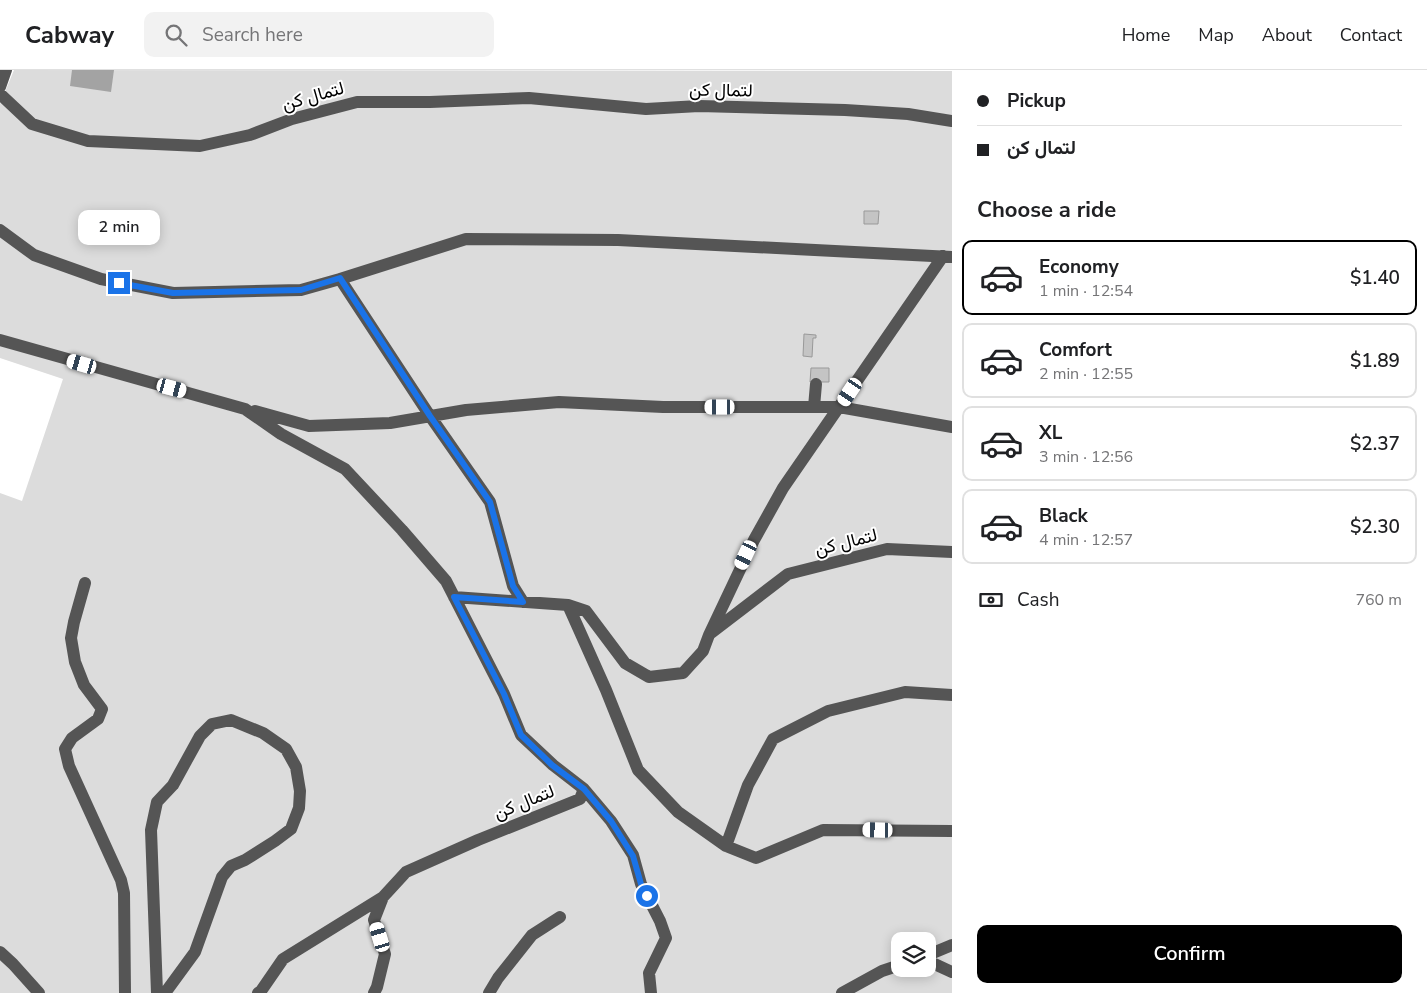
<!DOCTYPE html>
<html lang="en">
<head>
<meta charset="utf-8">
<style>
  body { margin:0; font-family:"Nunito Sans",Vazirmatn,sans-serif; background:#f2f2f2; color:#202124; height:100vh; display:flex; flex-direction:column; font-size:19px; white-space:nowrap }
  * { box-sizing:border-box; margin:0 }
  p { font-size:16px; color:#757577 }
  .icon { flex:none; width:28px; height:28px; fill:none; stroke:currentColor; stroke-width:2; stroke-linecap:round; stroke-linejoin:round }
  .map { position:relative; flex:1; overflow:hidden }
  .side { display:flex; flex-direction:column; background:#fff; width:475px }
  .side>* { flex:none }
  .guide { display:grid; align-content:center; height:110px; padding:0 25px; background:#fff }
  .buttons { position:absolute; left:891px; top:862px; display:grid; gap:10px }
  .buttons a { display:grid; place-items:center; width:45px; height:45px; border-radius:10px; background:#fff; box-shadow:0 2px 12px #0003; font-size:25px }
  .end { position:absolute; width:22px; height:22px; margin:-11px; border:6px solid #1a73e8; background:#fff; box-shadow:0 0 0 2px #fff }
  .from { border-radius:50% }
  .bubble { position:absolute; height:35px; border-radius:10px; background:#fff; box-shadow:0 2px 12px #0003; font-size:16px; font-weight:600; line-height:35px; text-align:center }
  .car { position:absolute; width:15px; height:30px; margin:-15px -8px; border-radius:6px; box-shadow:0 0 4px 1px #0007; background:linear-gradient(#fff 24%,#345 0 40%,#fff 0 76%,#345 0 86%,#fff 0) }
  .guide b { display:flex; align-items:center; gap:18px; height:48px; font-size:19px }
  .guide b+b { border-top:1px solid #e0e0e0 }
  .guide i { width:12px; height:12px; background:#202124 }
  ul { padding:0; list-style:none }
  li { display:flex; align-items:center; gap:15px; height:75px; margin:0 10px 8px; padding:0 15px; border:2px solid #e0e0e0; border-radius:10px }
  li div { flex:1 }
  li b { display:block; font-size:19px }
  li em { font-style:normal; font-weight:600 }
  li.on { border-color:#000 }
  li>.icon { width:45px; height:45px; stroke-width:1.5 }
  h2 { padding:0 25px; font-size:22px; line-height:60px }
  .pay { display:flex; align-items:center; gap:12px; height:55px; padding:0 25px; font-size:19px }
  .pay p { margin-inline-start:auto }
  .cta { display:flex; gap:10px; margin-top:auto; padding:10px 25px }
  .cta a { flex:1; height:58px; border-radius:10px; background:#000; color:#fff; font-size:20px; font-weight:600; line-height:58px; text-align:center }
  header { display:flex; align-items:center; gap:30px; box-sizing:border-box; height:70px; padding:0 25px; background:#fff; border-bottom:1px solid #e0e0e0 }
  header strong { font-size:24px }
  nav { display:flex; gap:28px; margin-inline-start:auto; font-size:18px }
  .search { width:350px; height:45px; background:#f2f2f2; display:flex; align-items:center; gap:12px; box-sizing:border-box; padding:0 18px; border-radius:10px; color:#757577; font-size:19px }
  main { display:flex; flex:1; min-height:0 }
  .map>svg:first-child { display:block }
</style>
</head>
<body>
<header>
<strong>Cabway</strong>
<div class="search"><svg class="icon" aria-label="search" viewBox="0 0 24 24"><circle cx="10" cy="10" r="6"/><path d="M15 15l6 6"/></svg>Search here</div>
<nav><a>Home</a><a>Map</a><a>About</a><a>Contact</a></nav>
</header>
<main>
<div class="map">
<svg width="952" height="923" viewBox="0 0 952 923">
  <rect width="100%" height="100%" fill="#fff"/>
  <path fill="#dcdcdc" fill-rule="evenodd" d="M 14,0 L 952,1 L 952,923 L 0,923 L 0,423 L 22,431 L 63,309 L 0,288 L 0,34 ZM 900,871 L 928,871 L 928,899 L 900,899 Z"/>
  <path fill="#a3a3a3" d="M 72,0 L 114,0 L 111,22 L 70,16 Z"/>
  <path fill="#c4c4c4" stroke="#999" d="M 864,141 L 879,141 L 878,154 L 864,154 Z
    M 804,264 L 816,265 L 816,268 L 813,268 L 812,287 L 803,286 Z
    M 811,298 L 829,298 L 829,312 L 810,312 Z"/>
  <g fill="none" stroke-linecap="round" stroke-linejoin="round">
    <path stroke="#555" stroke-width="12" d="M 0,17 L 6,0
      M 0,24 L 32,54 L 88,71 L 200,76 L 250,65 L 292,49 L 357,32 L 430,32 L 529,28 L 646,39 L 699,36 L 845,40 L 908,44 L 952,51
      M 0,160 L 34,185 L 101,209 L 173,223 L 301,220 L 340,209
      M 0,270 L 245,339 L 281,364 L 345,399 L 402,460 L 446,511 L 504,624 L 521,665 L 553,695 L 584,719 L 580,729 L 478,770 L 406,802 L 383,827 L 374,850 L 385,884 L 377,917 L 374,923
      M 814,337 L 816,314
      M 255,341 L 309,356 L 390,353 L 466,340 L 559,332 L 663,337 L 839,337 L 952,357
      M 85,513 L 74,552 L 71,568 L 75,592 L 84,615 L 102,639 L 98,649 L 72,668 L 65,679 L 69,696 L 121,810 L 124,823 L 125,923
      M 454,527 L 568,535 L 606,620 L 638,700 L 678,742 L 726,776 L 748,715 L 773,669 L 828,641 L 905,622 L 952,625
      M 523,532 L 513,516 L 490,432 L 430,346 L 340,209 L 466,169 L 618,170 L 952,187
      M 568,535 L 586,541 L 625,593 L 649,607 L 683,603 L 703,581 L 709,565 L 754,470 L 783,418 L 943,186
      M 711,563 L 788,504 L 887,479 L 952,482
      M 584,719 L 611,751 L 633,785 L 641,814 L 660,851 L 666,868 L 649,903 L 651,923
      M 726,776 L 756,788 L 823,760 L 952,761
      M 0,882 L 13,894 L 39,923
      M 928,885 L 952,875
      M 928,891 L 952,902
      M 157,923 L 151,760 L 157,732 L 173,715 L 200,666 L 212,654 L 231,650 L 263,663 L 286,679 L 296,697 L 300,721 L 299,738 L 291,759 L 275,771 L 245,790 L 231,796 L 222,807 L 195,882 L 165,923
      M 258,923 L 261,921 L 283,889 L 383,827
      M 489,923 L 498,908 L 532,865 L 560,847
      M 842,923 L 882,901 L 900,895"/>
  </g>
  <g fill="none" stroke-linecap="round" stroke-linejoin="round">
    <path stroke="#1a73e8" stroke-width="6" d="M 119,213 L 173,223 L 301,220 L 340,208 L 430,346 L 490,432 L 513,516 L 523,532 L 454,527 L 504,624 L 521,665 L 552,695 L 584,719 L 611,751 L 633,786 L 641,814 L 647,826"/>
  </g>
  <g text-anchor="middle" stroke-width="4" stroke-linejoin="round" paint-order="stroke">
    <g font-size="18" fill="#000" stroke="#fff">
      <text transform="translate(721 20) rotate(1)" y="6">لتمال کن</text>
      <text transform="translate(313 26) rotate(-16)" y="6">لتمال کن</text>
      <text transform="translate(846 472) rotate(-14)" y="6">لتمال کن</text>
      <text transform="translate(524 732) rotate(-22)" y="6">لتمال کن</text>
    </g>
  </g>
</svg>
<div class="buttons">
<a><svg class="icon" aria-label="layers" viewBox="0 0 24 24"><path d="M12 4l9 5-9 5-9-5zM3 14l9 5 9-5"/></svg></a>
</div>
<i class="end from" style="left:647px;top:826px"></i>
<i class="end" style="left:119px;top:213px"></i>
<div class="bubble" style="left:78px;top:140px;width:82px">2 min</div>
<i class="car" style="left:82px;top:294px;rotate:286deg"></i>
<i class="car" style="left:172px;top:318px;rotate:105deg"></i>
<i class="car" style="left:850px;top:322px;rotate:214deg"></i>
<i class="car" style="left:720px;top:337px;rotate:270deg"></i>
<i class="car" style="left:746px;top:485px;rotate:205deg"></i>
<i class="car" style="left:878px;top:760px;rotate:271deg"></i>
<i class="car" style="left:380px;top:867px;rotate:343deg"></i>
</div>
<section class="side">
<div class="guide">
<b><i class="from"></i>Pickup</b>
<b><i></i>لتمال کن</b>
</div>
<h2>Choose a ride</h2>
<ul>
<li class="on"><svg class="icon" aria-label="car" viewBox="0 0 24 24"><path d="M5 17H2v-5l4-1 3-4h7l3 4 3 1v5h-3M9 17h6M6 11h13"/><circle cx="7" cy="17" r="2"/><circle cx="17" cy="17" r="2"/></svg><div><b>Economy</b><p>1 min · 12:54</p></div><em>$1.40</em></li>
<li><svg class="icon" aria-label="car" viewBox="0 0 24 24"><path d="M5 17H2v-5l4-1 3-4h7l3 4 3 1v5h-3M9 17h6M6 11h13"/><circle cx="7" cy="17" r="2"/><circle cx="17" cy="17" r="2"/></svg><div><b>Comfort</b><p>2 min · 12:55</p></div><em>$1.89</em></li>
<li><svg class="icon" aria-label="car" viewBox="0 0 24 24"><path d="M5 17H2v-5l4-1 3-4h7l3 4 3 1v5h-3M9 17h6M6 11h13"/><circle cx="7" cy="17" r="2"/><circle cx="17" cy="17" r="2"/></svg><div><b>XL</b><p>3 min · 12:56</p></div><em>$2.37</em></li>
<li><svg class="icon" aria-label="car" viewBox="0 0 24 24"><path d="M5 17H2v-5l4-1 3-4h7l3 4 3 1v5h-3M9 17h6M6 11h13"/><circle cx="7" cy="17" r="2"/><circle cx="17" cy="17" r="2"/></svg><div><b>Black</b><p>4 min · 12:57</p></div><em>$2.30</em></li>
</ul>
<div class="pay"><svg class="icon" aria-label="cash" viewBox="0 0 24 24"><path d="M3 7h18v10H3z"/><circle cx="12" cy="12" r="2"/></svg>Cash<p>760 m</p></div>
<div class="cta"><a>Confirm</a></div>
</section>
</main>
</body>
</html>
